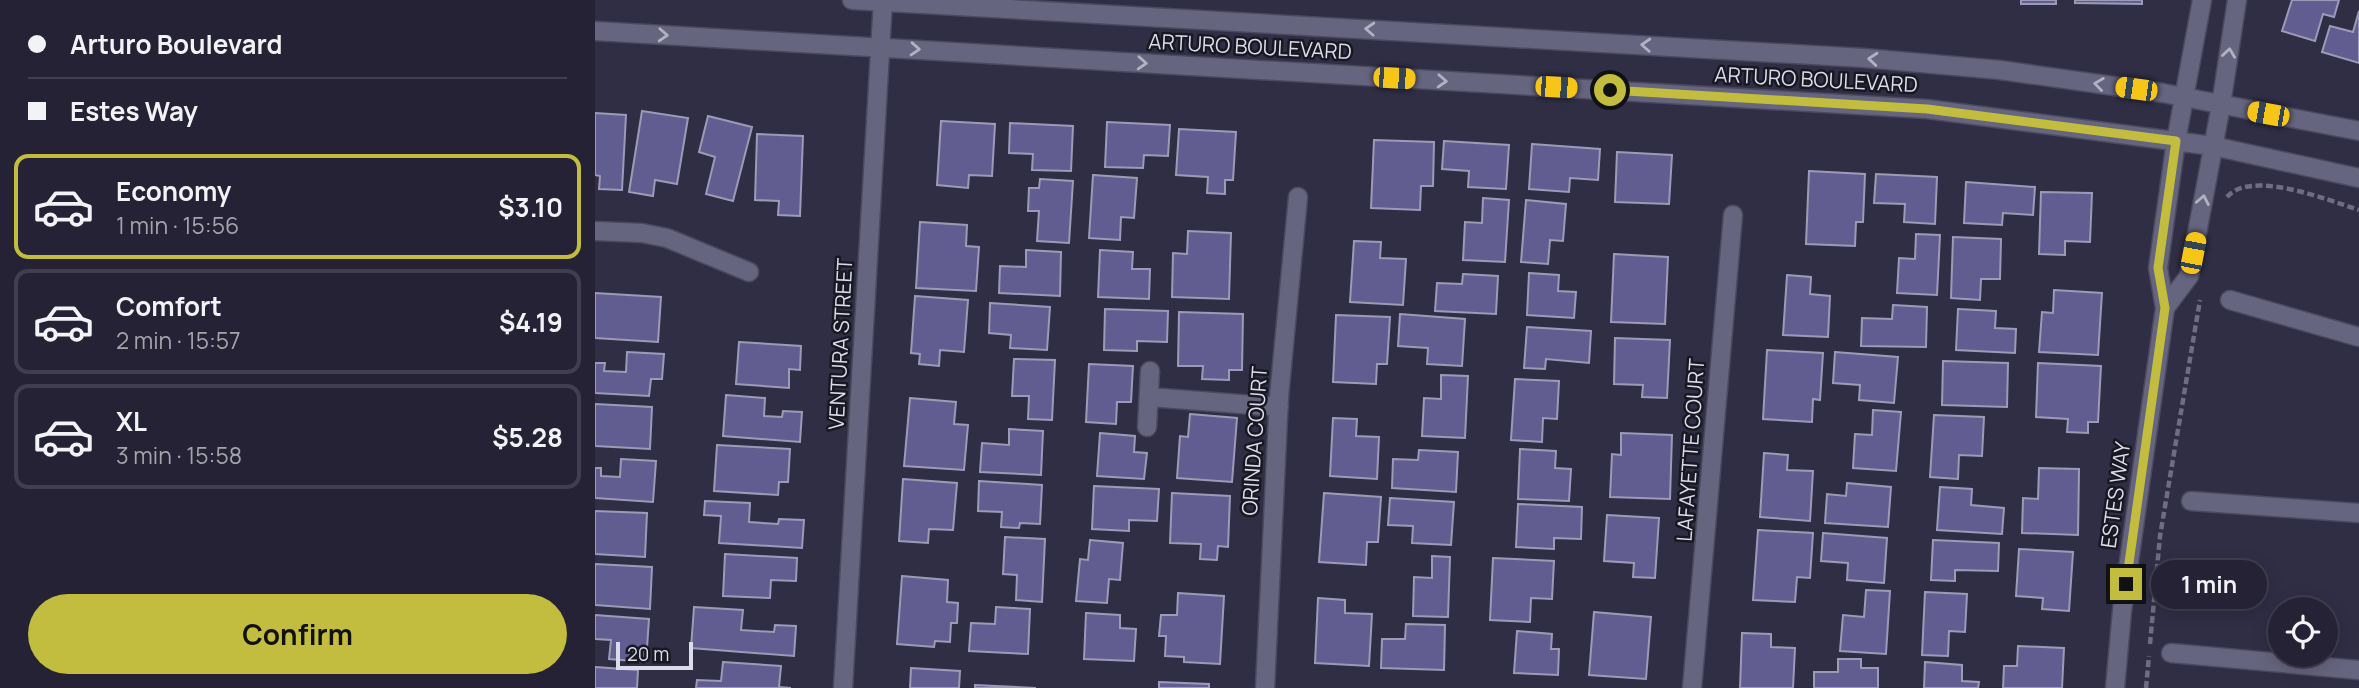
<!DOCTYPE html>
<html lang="en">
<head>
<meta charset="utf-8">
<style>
  body { margin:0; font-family:Manrope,sans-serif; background:#2c2a3c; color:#f1f3f6; height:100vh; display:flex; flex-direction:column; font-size:26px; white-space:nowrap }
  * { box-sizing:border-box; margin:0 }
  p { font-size:23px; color:#a3a4ac }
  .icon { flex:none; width:38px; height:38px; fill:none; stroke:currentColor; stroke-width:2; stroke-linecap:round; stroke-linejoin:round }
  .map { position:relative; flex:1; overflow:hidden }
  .panel { display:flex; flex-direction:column; background:#242234; width:595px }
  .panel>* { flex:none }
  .guide { display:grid; align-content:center; height:154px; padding:0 28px; background:#242234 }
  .buttons { position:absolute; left:1673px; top:597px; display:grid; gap:14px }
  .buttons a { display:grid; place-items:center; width:70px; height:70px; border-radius:50%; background:#242234; box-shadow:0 4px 18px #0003,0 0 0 2px #413f4f; font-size:35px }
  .scale { position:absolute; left:21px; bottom:18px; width:77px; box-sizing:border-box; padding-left:7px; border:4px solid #dbdbea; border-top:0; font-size:19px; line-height:24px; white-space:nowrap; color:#dbdbea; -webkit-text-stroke:5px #181822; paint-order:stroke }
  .end { position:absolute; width:32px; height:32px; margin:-16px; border:9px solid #c2bd3f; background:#111; box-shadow:0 0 0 4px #111 }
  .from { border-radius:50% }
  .bubble { position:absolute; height:49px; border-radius:24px; background:#242234; box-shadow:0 4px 18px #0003,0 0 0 2px #413f4f; font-size:23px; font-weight:700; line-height:49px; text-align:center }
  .car { position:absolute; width:21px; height:42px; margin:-21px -10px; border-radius:9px; box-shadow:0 0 5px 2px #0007; background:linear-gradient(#f5c518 24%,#345 0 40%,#f5c518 0 76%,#345 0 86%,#f5c518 0) }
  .guide b { display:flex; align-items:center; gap:24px; height:66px; font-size:26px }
  .guide b+b { border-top:2px solid #413f4f }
  .guide i { width:18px; height:18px; background:#f1f3f6 }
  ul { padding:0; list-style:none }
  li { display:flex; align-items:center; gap:21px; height:105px; margin:0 14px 10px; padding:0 14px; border:4px solid #413f4f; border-radius:14px }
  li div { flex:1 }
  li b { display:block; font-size:26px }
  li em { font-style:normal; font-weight:700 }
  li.on { border-color:#c2bd3f }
  li>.icon { width:63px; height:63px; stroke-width:1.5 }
  .cta { display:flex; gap:14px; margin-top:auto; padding:14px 28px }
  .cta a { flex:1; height:80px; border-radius:42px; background:#c2bd3f; color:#111; font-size:28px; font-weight:700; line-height:80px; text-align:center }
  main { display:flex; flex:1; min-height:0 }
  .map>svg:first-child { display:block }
</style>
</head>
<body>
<main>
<section class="panel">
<div class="guide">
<b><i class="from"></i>Arturo Boulevard</b>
<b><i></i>Estes Way</b>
</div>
<ul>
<li class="on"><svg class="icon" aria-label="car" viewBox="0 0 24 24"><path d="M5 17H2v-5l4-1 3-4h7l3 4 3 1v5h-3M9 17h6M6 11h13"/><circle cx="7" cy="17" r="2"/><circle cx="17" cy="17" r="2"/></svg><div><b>Economy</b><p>1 min · 15:56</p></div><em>$3.10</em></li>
<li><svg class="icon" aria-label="car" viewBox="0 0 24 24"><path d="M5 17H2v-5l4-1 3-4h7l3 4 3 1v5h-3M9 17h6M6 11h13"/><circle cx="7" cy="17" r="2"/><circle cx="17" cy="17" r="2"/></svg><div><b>Comfort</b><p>2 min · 15:57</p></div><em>$4.19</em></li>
<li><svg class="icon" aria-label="car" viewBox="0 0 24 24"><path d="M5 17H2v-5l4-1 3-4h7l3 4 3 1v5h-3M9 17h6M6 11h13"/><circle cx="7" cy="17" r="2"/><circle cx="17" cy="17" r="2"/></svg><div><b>XL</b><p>3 min · 15:58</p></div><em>$5.28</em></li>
</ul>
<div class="cta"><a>Confirm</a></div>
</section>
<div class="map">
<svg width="1764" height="688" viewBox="0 0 1764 688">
  <rect width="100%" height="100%" fill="#302e45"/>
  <path fill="#615d91" stroke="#9c9bb7" stroke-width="2" d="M 1426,0 L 1461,0 L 1461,4 L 1426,4 Z
    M 1480,0 L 1547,0 L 1547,4 L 1480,3 Z
    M 1697,0 L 1744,0 L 1739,17 L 1728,14 L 1720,41 L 1687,31 Z
    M 1764,11 L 1764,63 L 1727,52 L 1735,26 L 1758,32 Z
    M 47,111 L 93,118 L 82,184 L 60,180 L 58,196 L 34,192 Z
    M 0,113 L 31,115 L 27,190 L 4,189 L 5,176 L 0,175 Z
    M 113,116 L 157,127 L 138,201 L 111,194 L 120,157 L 104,152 Z
    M 346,121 L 400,124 L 397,176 L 374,175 L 373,188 L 342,185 Z
    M 512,122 L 575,125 L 573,156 L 549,155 L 548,168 L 510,167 Z
    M 415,123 L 478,126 L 476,171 L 437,170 L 438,154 L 414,153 Z
    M 584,129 L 641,132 L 638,180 L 630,180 L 630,194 L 612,193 L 613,177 L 581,175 Z
    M 162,134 L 208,136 L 205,216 L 183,215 L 184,201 L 160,200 Z
    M 779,140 L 839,142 L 838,186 L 826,186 L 825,210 L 776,208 Z
    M 849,141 L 914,145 L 911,189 L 873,187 L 874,171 L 847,169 Z
    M 937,144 L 1005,149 L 1003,180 L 975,178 L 974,192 L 934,189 Z
    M 1022,152 L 1077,155 L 1074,204 L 1020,202 Z
    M 1214,171 L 1270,174 L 1268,222 L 1261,222 L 1260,246 L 1211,244 Z
    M 1281,174 L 1342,177 L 1340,224 L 1309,222 L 1310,204 L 1279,203 Z
    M 498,175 L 542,178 L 539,218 L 526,217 L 525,240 L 494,238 Z
    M 445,179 L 478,181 L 474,243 L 442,241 L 444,211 L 433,211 L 434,188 L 444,188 Z
    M 1371,182 L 1440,187 L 1438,215 L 1408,213 L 1407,225 L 1369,223 Z
    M 1446,192 L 1497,193 L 1495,242 L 1470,241 L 1470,255 L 1444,254 Z
    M 888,198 L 914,200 L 910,262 L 868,260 L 870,222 L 887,223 Z
    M 931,200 L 971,204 L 968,241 L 955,240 L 953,264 L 926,262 Z
    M 325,222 L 372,225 L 371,246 L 384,247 L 381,291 L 321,288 Z
    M 593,231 L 636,233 L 634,299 L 577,297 L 578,253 L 592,254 Z
    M 1321,234 L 1345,235 L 1342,295 L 1302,293 L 1304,258 L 1320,259 Z
    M 1358,237 L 1406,239 L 1405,279 L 1386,279 L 1385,300 L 1356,298 Z
    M 759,241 L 786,242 L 785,258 L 811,259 L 808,305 L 755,302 Z
    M 431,250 L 466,252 L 465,296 L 404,293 L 405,266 L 431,267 Z
    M 505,250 L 538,252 L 537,269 L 555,269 L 554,299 L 503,297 Z
    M 1019,254 L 1073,257 L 1070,324 L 1016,322 Z
    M 934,273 L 964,275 L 963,291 L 981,292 L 979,318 L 932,315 Z
    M 868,274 L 903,276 L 901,314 L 840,311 L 842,283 L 867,284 Z
    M 1192,275 L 1216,277 L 1215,294 L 1235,296 L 1233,337 L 1188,335 Z
    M 1459,290 L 1507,293 L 1503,355 L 1444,352 L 1447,312 L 1458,313 Z
    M 0,293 L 66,297 L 63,342 L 0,338 Z
    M 320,296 L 373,300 L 369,352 L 345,350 L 344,366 L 324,364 L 325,354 L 316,353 Z
    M 395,303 L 455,307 L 452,350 L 415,348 L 416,335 L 394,333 Z
    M 1298,305 L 1332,307 L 1331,347 L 1266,346 L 1267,318 L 1297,319 Z
    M 510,309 L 573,311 L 572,342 L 542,341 L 542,351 L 509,350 Z
    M 1363,309 L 1401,311 L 1400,328 L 1421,329 L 1420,353 L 1361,350 Z
    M 584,312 L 648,314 L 647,370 L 634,370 L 634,380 L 607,379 L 608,366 L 583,366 Z
    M 805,314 L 870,319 L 867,366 L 832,364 L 833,348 L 803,346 Z
    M 741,315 L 795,317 L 792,364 L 782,364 L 781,384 L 738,382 Z
    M 932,327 L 996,331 L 994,363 L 951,359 L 950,369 L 929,368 Z
    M 1020,338 L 1075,340 L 1072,398 L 1047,397 L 1048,385 L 1019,384 Z
    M 144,342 L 206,346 L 205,370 L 194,369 L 194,388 L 141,384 Z
    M 1172,350 L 1228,353 L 1225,400 L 1218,399 L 1217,422 L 1168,419 Z
    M 32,352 L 69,354 L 67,379 L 56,379 L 54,396 L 0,393 L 0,363 L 10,363 L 9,371 L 31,372 Z
    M 1240,352 L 1303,357 L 1299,403 L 1264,400 L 1265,385 L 1238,383 Z
    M 419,359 L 460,360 L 457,420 L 433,419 L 434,396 L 417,396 Z
    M 1348,361 L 1413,363 L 1412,407 L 1347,405 Z
    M 1443,363 L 1506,366 L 1503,422 L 1493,422 L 1493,433 L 1472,432 L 1473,419 L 1441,417 Z
    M 494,364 L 538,366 L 536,402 L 522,402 L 521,424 L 491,422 Z
    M 846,375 L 873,376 L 870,438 L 827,436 L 829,398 L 846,399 Z
    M 920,379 L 964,381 L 962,419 L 948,418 L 947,442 L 916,440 Z
    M 131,395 L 170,398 L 169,416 L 187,417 L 188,411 L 207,412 L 205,442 L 128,436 Z
    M 315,398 L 361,402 L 359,424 L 373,425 L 369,470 L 309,466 Z
    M 0,404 L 57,407 L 55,449 L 0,446 Z
    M 1278,410 L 1306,412 L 1301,471 L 1258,468 L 1260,434 L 1277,435 Z
    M 595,414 L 642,418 L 637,482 L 582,478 L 585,436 L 593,437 Z
    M 1339,415 L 1389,417 L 1387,456 L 1364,455 L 1363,479 L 1335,477 Z
    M 738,418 L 762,419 L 761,436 L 784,437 L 782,479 L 735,476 Z
    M 414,429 L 448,431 L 446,475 L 385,472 L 387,443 L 414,445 Z
    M 505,433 L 540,436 L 539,452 L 552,453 L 549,479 L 502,476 Z
    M 1026,433 L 1077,435 L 1075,499 L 1015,497 L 1017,454 L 1026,455 Z
    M 122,445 L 195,449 L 193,482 L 184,482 L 183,495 L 119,491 Z
    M 925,449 L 961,451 L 960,468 L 976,469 L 974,501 L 923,499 Z
    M 824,450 L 863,452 L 861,492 L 797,488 L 798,459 L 823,460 Z
    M 1169,453 L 1193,455 L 1192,470 L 1218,471 L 1215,521 L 1165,517 Z
    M 26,459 L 61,461 L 58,502 L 0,498 L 0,468 L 6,468 L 6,476 L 25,477 Z
    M 1444,468 L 1484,469 L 1483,535 L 1427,533 L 1428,498 L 1443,499 Z
    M 308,479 L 362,483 L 358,530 L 334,529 L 333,543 L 304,541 Z
    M 384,481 L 447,485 L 445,524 L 425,523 L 424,528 L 406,527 L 407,512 L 383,511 Z
    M 1252,483 L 1296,487 L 1293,527 L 1230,523 L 1232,494 L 1251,496 Z
    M 499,486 L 564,489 L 562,521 L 534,520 L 534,531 L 497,529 Z
    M 1345,487 L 1377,489 L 1376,505 L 1409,508 L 1407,534 L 1342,530 Z
    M 577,493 L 635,496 L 633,547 L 623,546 L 622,560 L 605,559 L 606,544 L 575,543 Z
    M 729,493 L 786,497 L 783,542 L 772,542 L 771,565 L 724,562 Z
    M 795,498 L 859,502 L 856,545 L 817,543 L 818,526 L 793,525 Z
    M 110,501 L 155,503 L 154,522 L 183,524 L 184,519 L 209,520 L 207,548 L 124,543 L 126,516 L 109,515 Z
    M 923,504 L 987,507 L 986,539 L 959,538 L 959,549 L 921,547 Z
    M 0,511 L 52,513 L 50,557 L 0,554 Z
    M 1012,515 L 1064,518 L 1060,578 L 1038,577 L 1039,563 L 1009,561 Z
    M 1163,530 L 1218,533 L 1215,578 L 1202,577 L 1200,602 L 1158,600 Z
    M 1228,533 L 1292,538 L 1289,583 L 1252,580 L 1253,563 L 1226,561 Z
    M 410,537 L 450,539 L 447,602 L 421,600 L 422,575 L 408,574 Z
    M 495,540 L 528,543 L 525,580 L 514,579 L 512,603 L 481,601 L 485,559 L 493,560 Z
    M 1338,540 L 1404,543 L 1403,571 L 1360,570 L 1360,581 L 1336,580 Z
    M 1424,549 L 1478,552 L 1474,611 L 1447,609 L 1448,598 L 1421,596 Z
    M 130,554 L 202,558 L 201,581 L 176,580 L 175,598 L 128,596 Z
    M 837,556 L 855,557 L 853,617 L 818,616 L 819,577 L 837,578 Z
    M 898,558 L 959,561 L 957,599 L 936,598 L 935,622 L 895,620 Z
    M 0,564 L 57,567 L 55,609 L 0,605 Z
    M 307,576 L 353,580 L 352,602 L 363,603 L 362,623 L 356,623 L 355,642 L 340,641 L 339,647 L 302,644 Z
    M 1271,590 L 1295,591 L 1291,654 L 1245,651 L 1248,615 L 1269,617 Z
    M 1330,592 L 1372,594 L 1370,632 L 1354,631 L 1353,656 L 1327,655 Z
    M 583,593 L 629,596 L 625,664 L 589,662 L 589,657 L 570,656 L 571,636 L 564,636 L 566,615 L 582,615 Z
    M 723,598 L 750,600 L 750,613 L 777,614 L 774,666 L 720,663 Z
    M 99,607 L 148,610 L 146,630 L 179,632 L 180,625 L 201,626 L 199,656 L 96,648 Z
    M 401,607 L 435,609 L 433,654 L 374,651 L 376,623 L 400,624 Z
    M 999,612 L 1056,617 L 1051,679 L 994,675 Z
    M 491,613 L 525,615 L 525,628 L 541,629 L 539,661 L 489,659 Z
    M 0,615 L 54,619 L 51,662 L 14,659 L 16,640 L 0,639 Z
    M 811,624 L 850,625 L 849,670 L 786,668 L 787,639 L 810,639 Z
    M 922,631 L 957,634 L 956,649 L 964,649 L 963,675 L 919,673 Z
    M 1147,633 L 1176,634 L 1176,647 L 1200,648 L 1198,688 L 1145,688 Z
    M 1423,646 L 1469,648 L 1467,688 L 1408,688 L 1409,666 L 1422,666 Z
    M 1243,659 L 1266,659 L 1266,668 L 1283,668 L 1283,688 L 1219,688 L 1219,672 L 1243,672 Z
    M 128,662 L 186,666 L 184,687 L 196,688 L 101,688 L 102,680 L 126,681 Z
    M 1330,662 L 1367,665 L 1367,681 L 1384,682 L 1383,688 L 1329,688 Z
    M 0,667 L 43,670 L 42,688 L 0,688 Z
    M 316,668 L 365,671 L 364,688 L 315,688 Z
    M 564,682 L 614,684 L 614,688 L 564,688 Z
    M 380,685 L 441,688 L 380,688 Z"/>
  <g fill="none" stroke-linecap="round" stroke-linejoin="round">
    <defs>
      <path id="minor" d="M 257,0 L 1269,58 L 1405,70 L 1568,93 L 1764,131
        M 0,31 L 1332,109 L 1618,146 L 1764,178
        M 0,231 L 47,233 L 72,238 L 154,272
        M 1635,300 L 1764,337
        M 1570,308 L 1594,276 L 1626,105 L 1642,0
        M 554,397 L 684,407
        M 552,427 L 555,371
        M 1596,501 L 1764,513
        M 1576,653 L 1764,670
        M 248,688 L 288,0
        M 670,688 L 684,397 L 703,197
        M 1097,688 L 1138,215
        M 1520,688 L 1527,611 L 1570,308 L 1563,268 L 1581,141 L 1607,0"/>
    </defs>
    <use href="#minor" stroke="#4b495d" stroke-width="21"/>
    <path stroke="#6e6d81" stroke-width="4.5" stroke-dasharray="7 3.5" stroke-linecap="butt" d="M 1632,197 C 1656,169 1733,200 1764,210
      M 1555,644 L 1565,536 L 1605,300
      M 1551,688 L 1554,656"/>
    <use href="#minor" stroke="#66657f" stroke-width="18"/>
  </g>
  <defs><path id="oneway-chevron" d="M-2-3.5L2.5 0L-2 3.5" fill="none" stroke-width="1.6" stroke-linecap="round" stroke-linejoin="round" transform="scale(1.75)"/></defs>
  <g stroke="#b2b2c5">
    <use href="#oneway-chevron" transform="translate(775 29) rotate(-177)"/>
    <use href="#oneway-chevron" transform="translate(68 35) rotate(3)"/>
    <use href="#oneway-chevron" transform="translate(1051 45) rotate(-177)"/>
    <use href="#oneway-chevron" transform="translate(320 49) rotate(4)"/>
    <use href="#oneway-chevron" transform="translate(1634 53) rotate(-82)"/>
    <use href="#oneway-chevron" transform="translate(1278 59) rotate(-175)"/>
    <use href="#oneway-chevron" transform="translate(547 63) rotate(3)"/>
    <use href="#oneway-chevron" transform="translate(847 81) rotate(3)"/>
    <use href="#oneway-chevron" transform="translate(1504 84) rotate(-172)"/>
    <use href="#oneway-chevron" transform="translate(1608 200) rotate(-79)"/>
  </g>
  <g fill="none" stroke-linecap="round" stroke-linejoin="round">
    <path stroke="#c2bd3f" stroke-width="9" d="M 1015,90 L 1332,109 L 1581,141 L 1563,268 L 1570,308 L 1531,584"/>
  </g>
  <g text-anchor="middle" stroke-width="5" stroke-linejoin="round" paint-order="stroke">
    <g font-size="21" fill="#dbdbea" stroke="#181822">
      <text transform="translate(655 47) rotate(3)" y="7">ARTURO BOULEVARD</text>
      <text transform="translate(1221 80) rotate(3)" y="7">ARTURO BOULEVARD</text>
      <text transform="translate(246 344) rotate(-87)" y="7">VENTURA STREET</text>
      <text transform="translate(660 441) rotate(-86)" y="7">ORINDA COURT</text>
      <text transform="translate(1096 450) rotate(-86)" y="7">LAFAYETTE COURT</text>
      <text transform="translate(1521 495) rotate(-82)" y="7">ESTES WAY</text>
    </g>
  </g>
</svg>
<div class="buttons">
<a><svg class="icon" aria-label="locate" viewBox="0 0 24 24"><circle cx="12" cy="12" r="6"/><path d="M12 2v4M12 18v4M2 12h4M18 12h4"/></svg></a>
</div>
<div class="scale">20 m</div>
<i class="end from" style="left:1015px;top:90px"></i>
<i class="end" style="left:1531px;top:584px"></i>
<div class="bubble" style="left:1556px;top:560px;width:116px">1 min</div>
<i class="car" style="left:799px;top:78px;rotate:93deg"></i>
<i class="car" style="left:961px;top:87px;rotate:93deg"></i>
<i class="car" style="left:1541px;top:89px;rotate:278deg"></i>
<i class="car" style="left:1673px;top:114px;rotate:280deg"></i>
<i class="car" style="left:1598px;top:253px;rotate:11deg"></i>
</div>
</main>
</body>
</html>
